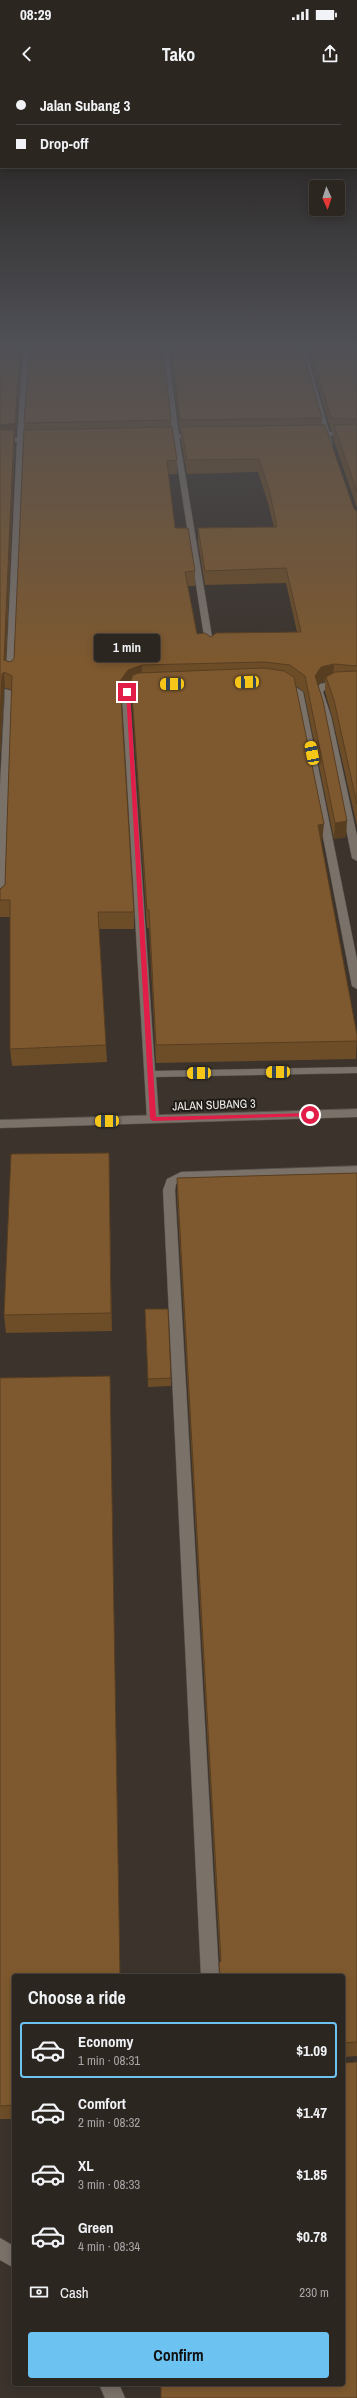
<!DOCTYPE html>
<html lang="en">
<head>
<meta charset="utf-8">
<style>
  body { margin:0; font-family:"Archivo Narrow",sans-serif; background:#38322e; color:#f1f3f6; height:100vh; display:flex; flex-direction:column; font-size:15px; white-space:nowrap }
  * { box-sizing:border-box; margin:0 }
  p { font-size:13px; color:#a6a5a5 }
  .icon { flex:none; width:22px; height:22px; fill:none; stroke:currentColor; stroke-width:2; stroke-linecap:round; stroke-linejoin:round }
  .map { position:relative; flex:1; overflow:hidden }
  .side { position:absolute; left:12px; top:1894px; width:333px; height:412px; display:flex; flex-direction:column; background:#2c2621; border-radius:4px; box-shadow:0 2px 10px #0003,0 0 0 1px #48433f }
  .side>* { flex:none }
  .banner { position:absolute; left:0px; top:0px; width:357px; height:88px; box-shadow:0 2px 10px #0003,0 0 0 1px #48433f; display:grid; align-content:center; height:88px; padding:0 16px; background:#2c2621 }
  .needle { width:26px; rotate:177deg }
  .fabs { position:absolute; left:309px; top:100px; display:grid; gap:8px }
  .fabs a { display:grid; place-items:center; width:36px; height:36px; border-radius:4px; background:#2c2621; box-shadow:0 2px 10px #0003,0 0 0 1px #48433f; font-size:20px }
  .end { position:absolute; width:18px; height:18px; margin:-9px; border:5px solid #e11d48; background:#fff; box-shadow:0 0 0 2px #fff }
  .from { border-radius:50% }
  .bubble { position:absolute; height:28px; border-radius:4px; background:#2c2621; box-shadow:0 2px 10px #0003,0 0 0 1px #48433f; font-size:13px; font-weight:700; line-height:28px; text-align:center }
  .car { position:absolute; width:12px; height:24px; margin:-12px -6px; border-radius:5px; box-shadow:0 0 3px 1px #0007; background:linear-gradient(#f5c518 24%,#345 0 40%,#f5c518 0 76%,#345 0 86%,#f5c518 0) }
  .banner b { display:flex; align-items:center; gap:14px; height:38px; font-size:15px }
  .banner b+b { border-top:1px solid #48433f }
  .banner i { width:10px; height:10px; background:#f1f3f6 }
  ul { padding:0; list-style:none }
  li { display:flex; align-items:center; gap:12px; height:56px; margin:0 8px 6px; padding:0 8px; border:2px solid transparent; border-radius:4px }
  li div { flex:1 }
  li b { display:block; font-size:15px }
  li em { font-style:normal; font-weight:700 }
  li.current { border-color:#6cc3f2 }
  li>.icon { width:36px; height:36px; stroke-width:1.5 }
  h2 { padding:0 16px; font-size:18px; line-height:48px }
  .pay { display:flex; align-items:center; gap:10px; height:44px; padding:0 16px; font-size:15px }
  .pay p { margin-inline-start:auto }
  .cta { display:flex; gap:8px; margin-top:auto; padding:8px 16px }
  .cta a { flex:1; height:46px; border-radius:4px; background:#6cc3f2; color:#111; font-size:16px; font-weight:700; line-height:46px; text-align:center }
  .status { display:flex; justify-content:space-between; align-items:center; height:28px; padding:0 20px; background:#2c2621; direction:ltr }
  .status svg { height:11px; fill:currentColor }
  header { display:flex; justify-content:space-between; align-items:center; height:52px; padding:0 16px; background:#2c2621; font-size:18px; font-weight:700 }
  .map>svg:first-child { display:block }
</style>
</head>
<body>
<div class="status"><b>08:29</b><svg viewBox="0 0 49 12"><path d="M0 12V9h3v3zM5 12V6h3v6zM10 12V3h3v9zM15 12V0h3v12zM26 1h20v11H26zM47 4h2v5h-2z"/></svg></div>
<header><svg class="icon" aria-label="back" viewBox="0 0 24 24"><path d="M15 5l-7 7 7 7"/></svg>Tako<svg class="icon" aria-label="share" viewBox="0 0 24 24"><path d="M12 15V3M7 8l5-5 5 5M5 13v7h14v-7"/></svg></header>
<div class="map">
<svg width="357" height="2318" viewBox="0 0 357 2318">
  <rect width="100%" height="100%" fill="#3b332c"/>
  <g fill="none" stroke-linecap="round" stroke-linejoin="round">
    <defs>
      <path id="service" d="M 24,260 L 30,260 L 23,359 L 14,594 L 10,596 L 6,594 L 17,359 Z
        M 161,260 L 167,260 L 179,357 L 214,569 L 210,571 L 206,569 L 173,357 Z
        M 297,260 L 303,260 L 333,365 L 328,364 Z
        M 281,601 L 287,601 L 303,612 L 357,880 L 357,909 L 352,906 L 295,613 L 281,605 Z
        M 333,601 L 357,601 L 357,605 C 346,605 330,602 323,612 L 331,636 L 357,756 L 357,781 L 352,778 L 323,636 L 315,612 L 320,604 Z
        M 147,602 L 150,602 L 150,606 L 136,608 L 130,617 L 155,991 L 357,987 L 357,993 L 156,997 L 159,1039 L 153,1043 L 147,1039 L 122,617 C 126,605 136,602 147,602 Z
        M 5,609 L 12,611 L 5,822 L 0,825 L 0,706 Z
        M 357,1086 L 357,1094 L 183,1100 L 176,1104 L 175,1110 L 219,1896 L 201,1896 L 163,1110 L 167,1099 L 181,1092 Z
        M 0,2158 L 14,2166 L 14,2188 L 0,2180 Z
        M 99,2304 L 119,2304 L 125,2318 L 105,2318 Z"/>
      <path id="minor" d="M 312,352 L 357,352 L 357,356 L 310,355 L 310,353 Z
        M 198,354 L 200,355 L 200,357 L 158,359 L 155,357 L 158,355 Z
        M 0,358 L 40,357 L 43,359 L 40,361 L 0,362 Z"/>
      <path id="tertiary" d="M 357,1029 L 357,1037 L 0,1048 L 0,1040 Z"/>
    </defs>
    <use href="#service" stroke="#58524b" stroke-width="1"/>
    <use href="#minor" stroke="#58524b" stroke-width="1"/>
    <use href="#tertiary" stroke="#58524b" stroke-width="1"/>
    <use href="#service" fill="#7a7169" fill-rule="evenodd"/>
    <use href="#minor" fill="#7a7169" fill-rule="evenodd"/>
    <use href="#tertiary" fill="#7a7169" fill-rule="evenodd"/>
  </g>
  <path fill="#6c4d28" d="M 0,260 L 23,260 L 16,356 L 15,356 L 15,363 L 6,581 L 10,582 L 14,579 L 24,350 L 24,343 L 30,260 L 28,260 L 162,260 L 171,340 L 171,347 L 177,380 L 177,394 L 168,394 L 175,448 L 195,491 L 195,506 L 188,506 L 197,554 L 211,557 L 297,552 L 286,503 L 205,505 L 198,462 L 198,448 L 274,447 L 268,423 L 258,392 L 187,394 L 181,360 L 181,353 L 180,353 L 168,260 L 167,260 L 300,260 L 322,338 L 322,345 L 354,429 L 357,431 L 357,746 L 332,636 L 325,612 L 325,601 L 320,603 L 318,605 L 346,757 L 334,759 L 304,612 L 296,606 L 322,762 L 321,762 L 357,955 L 356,979 L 156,983 L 149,848 L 147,848 L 132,617 L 131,605 L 128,606 L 121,615 L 134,832 L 134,849 L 99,849 L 107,982 L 12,986 L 10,969 L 10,837 L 0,837 L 0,809 L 5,805 L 12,610 L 5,608 L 4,609 L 0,677 Z
    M 304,260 L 357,260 L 357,428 L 333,358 L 333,351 L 331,351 Z
    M 109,1090 L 112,1251 L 6,1253 L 4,1235 Z
    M 357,1093 L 357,1976 L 344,1977 L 343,2304 L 343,1896 L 219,1896 L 220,1882 L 177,1115 L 177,1098 Z
    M 145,1229 L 171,1298 L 171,1306 L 148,1307 Z
    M 110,1296 L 110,1313 L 14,1896 L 14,2039 L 0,2039 L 0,1298 Z"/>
  <path fill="#583e21" d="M 21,260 L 23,260 L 16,356 L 15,356 L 15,363 L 5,593 L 4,580 L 0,345 Z
    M 334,584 L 333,600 L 326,597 L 325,601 L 320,603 L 314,611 L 315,596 L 321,587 Z
    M 142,585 L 142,600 L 128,606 L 121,616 L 120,601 L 128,590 Z
    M 4,592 L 5,608 L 4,609 L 0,677 L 0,638 L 2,594 Z
    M 347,741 L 346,757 L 334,759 L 335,743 Z
    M 324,744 L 322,762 L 316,763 L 318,745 Z
    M 109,1073 L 109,1090 L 112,1251 L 111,1233 Z
    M 110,1296 L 110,1313 L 120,1896 Z"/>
  <path fill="#7e592f" stroke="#583e21" d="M 0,260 L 21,260 L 15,343 L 0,345 Z
    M 30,260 L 162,260 L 171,340 L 24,343 Z
    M 170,260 L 299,260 L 322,338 L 180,340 Z
    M 308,260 L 357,260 L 357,339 L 331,338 Z
    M 357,344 L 357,412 L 334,345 Z
    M 325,345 L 354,429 L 357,431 L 357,586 L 334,584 L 321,587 L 315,596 L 323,621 L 347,741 L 335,743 L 305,596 L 290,585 L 264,582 L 142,585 L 128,590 L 120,601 L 134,832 L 98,832 L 106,965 L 10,969 L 10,820 L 0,820 L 0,809 L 5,805 L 12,596 L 4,592 L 2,594 L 0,638 L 0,350 L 14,350 L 4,580 L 10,582 L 14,579 L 24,350 L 172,347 L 177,380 L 167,381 L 175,448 L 188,448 L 195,491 L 185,492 L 197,554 L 205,553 L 211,557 L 216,553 L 301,552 L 286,488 L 205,491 L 198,448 L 277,447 L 269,409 L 259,379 L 187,380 L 181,347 Z
    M 264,588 L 284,591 L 294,597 L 324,744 L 318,745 L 357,955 L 357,961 L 156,965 L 149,830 L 147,830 L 131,600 L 133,595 L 139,593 Z
    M 357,591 L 357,724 L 334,620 L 326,597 L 335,592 Z
    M 109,1073 L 111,1233 L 4,1235 L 11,1074 Z
    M 357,1093 L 357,1962 L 344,1963 L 344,1983 L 357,1982 L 357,2318 L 161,2318 L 161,2304 L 343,2304 L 343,1896 L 220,1896 L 219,1883 L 221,1881 L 177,1098 Z
    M 145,1229 L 168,1229 L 171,1298 L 148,1299 Z
    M 110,1296 L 120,1896 L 14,1896 L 14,2025 L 0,2026 L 0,1298 Z"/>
  <linearGradient id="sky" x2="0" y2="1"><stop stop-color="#201c18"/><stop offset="0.45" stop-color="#4f5056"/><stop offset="1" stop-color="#4f5056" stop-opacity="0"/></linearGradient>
  <rect width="357" height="584" fill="url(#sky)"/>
  <path fill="#e11d48" d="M 126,611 L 130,612 L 156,1037 L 310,1033 L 312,1036 L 153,1041 L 150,1039 Z"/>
  <g text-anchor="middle" stroke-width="4" stroke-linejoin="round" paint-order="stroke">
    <g font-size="12" fill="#f3eee9" stroke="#1f1c18">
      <text transform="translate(214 1025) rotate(-2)" y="4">JALAN SUBANG 3</text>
    </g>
  </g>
</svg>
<div class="fabs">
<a><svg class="needle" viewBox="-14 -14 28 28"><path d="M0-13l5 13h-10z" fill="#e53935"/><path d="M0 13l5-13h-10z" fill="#a6a5a5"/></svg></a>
</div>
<i class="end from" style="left:310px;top:1035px"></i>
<i class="end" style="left:127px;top:612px"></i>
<div class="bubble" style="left:94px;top:554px;width:66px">1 min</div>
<i class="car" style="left:247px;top:602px;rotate:268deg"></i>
<i class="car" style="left:172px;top:604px;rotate:269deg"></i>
<i class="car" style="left:312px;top:673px;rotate:349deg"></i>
<i class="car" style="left:278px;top:992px;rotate:269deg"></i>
<i class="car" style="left:199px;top:993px;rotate:269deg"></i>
<i class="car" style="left:107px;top:1041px;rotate:269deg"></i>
<div class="banner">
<b><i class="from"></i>Jalan Subang 3</b>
<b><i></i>Drop-off</b>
</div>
<section class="side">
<h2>Choose a ride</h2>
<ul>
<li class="current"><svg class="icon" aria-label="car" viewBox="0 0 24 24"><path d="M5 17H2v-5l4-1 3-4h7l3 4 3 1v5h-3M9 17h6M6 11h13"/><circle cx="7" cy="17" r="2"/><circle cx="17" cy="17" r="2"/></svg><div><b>Economy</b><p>1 min · 08:31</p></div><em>$1.09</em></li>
<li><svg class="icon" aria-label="car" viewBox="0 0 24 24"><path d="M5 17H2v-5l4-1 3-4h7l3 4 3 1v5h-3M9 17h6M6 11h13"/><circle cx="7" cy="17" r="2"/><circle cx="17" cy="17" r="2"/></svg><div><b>Comfort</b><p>2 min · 08:32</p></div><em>$1.47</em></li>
<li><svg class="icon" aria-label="car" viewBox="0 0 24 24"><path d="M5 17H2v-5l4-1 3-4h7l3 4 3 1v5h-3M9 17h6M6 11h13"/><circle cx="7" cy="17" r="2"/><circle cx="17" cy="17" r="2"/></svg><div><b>XL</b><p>3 min · 08:33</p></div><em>$1.85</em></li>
<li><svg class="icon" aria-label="car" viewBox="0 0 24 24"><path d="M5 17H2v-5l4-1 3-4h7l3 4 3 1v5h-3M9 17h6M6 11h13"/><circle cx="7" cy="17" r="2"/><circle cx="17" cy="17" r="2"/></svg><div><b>Green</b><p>4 min · 08:34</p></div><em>$0.78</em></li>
</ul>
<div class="pay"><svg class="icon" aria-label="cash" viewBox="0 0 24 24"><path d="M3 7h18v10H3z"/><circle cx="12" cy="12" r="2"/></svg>Cash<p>230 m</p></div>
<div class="cta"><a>Confirm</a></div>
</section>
</div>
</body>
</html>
